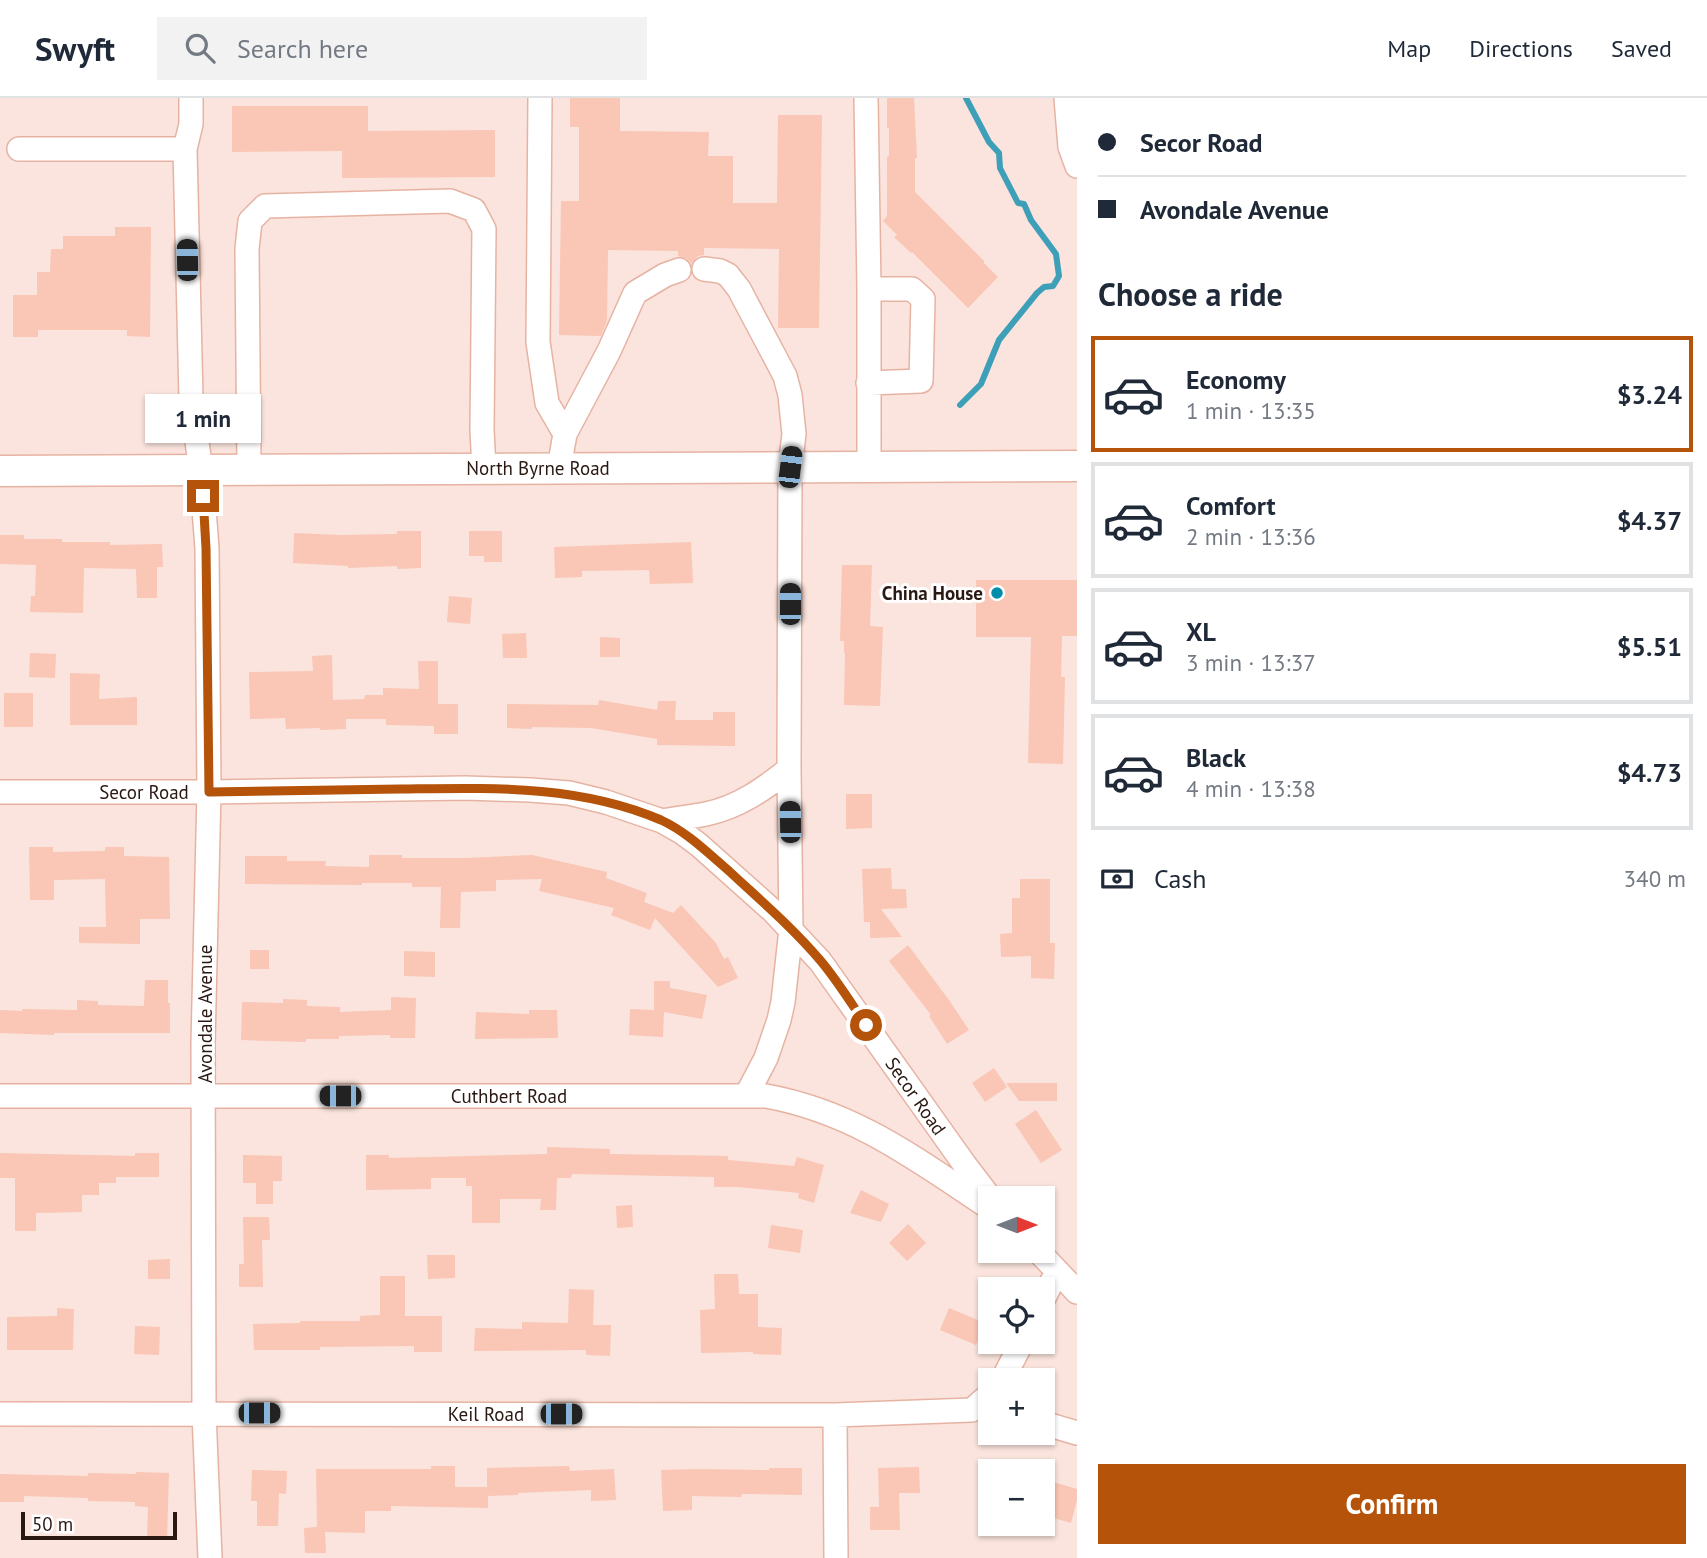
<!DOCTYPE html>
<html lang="en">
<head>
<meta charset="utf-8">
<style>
  body { margin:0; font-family:"PT Sans",sans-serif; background:#f2f2f3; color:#1f2937; height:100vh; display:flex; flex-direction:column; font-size:26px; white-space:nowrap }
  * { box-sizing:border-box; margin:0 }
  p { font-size:23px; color:#747a83 }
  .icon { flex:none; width:38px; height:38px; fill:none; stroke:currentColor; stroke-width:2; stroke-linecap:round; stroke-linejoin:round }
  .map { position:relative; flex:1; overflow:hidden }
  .drawer { display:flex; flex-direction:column; background:#fff; width:630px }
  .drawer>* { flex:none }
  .top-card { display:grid; align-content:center; height:154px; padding:0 21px; background:#fff }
  .needle { width:46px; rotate:90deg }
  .controls { position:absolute; left:978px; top:1088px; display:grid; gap:14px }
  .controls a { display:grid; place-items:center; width:77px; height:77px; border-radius:0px; background:#fff; box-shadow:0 2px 5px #0004; font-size:35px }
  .scale { position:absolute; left:21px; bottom:18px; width:156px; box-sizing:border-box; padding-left:7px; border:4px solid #2a1812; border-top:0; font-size:19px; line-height:24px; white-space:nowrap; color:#2a1812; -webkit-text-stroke:5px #fff; paint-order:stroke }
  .end { position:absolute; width:32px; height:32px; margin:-16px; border:9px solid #b45309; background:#fff; box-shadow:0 0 0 4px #fff }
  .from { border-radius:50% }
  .bubble { position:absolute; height:49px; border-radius:0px; background:#fff; box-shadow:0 2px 5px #0004; font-size:23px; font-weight:700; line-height:49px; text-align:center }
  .car { position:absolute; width:21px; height:42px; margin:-21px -10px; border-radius:9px; box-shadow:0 0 5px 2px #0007; background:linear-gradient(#222 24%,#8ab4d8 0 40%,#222 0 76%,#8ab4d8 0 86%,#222 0) }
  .top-card b { display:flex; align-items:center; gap:24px; height:66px; font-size:26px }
  .top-card b+b { border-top:2px solid #e0e1e3 }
  .top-card i { width:18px; height:18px; background:#1f2937 }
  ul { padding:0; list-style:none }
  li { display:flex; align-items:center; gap:21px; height:116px; margin:0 14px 10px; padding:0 7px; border:4px solid #e0e1e3; border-radius:0px }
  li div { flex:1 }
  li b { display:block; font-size:26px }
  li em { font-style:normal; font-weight:700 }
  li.selected { border-color:#b45309 }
  li>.icon { width:63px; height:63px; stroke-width:1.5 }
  h2 { padding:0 21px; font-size:32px; line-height:84px }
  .pay { display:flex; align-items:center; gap:18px; height:77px; padding:0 21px; font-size:26px }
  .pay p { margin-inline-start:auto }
  .button { display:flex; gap:14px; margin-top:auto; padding:14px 21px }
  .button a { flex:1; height:80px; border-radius:0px; background:#b45309; color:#fff; font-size:28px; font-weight:700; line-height:80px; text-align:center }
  header { display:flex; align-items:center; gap:42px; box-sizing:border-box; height:98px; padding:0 35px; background:#fff; border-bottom:2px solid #e0e1e3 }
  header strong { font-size:33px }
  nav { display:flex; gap:38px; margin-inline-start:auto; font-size:24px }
  .search { width:490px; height:63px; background:#f2f2f3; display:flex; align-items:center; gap:18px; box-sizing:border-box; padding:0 24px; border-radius:0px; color:#747a83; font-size:26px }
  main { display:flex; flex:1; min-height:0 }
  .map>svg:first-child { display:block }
</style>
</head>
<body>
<header>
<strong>Swyft</strong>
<div class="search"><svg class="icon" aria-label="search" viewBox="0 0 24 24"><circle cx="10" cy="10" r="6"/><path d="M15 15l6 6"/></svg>Search here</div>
<nav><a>Map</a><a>Directions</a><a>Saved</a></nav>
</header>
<main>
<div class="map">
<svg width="1077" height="1460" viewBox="0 0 1077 1460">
  <rect width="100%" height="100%" fill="#fae4dd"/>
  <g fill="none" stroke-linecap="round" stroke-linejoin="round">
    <path stroke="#3e9fb9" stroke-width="6" d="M 960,307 L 981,286 L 999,242 L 1037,195 L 1044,189 L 1053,188 L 1059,178 L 1056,156 L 1031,122 L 1024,106 L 1018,105 L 1000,70 L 999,55 L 989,44 L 966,0"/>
  </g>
  <path fill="#fac6b5" d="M 570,0 L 620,0 L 620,33 L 709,34 L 708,58 L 733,58 L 733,105 L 777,105 L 778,17 L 822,17 L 819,230 L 778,230 L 779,151 L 704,150 L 704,157 L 698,158 L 691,166 L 687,161 L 678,158 L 678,153 L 608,152 L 607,223 L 601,238 L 559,237 L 561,103 L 579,103 L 579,29 L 570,29 Z
    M 887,0 L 914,0 L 917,60 L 915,60 L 915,94 L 984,163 L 984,165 L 998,179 L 968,210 L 912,154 L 911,155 L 894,139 L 897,137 L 883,123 L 887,118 L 887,59 L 889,58 L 889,30 L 887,30 Z
    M 232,8 L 368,8 L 368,33 L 495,32 L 495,79 L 342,80 L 342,53 L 232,54 Z
    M 115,129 L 151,129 L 150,239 L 127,238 L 127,232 L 38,232 L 38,239 L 13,239 L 13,197 L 37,197 L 37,174 L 50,174 L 51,151 L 63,151 L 63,138 L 115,138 Z
    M 397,433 L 421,433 L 421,470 L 397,471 L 397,468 L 348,470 L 348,468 L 293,465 L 294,435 L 340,437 L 397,436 Z
    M 469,433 L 502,433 L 502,464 L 484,464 L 484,458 L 469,458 Z
    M 0,437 L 24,437 L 24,441 L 62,441 L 62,444 L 110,444 L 110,447 L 162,446 L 163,469 L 157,469 L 157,500 L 137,500 L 136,471 L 84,470 L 83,515 L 30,514 L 31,498 L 35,498 L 36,467 L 0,466 Z
    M 691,444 L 693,485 L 650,486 L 649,472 L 582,473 L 582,479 L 555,480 L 554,449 Z
    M 842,467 L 872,467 L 870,528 L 883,529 L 880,608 L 844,607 L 845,555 L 844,555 L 844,543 L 840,543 Z
    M 976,482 L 1077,482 L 1077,538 L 1062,538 L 1061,579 L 1065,579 L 1063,666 L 1028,665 L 1031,539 L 976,539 Z
    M 449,498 L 472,500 L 470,526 L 447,524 Z
    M 526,535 L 527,560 L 503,560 L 502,536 Z
    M 600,539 L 620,540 L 620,559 L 600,559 Z
    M 30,555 L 56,556 L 55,580 L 29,579 Z
    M 332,557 L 333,602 L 364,601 L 365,597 L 383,597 L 383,590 L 419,591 L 418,563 L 438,563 L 438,606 L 458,606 L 458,636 L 434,636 L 434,628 L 386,627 L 386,621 L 346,621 L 346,631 L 320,632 L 320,630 L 286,631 L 285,620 L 250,621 L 249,574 L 313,573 L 312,558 Z
    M 70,575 L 100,576 L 99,601 L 137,599 L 137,627 L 70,627 Z
    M 4,595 L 33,595 L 33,629 L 4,629 Z
    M 599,602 L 657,612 L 658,603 L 676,603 L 675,622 L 713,622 L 713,614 L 735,614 L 735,648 L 657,647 L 657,641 L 591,630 L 532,629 L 532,631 L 507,630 L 507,606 L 598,607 Z
    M 846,696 L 872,696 L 872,730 L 846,731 Z
    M 29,749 L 53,749 L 53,754 L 105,753 L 105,749 L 124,749 L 124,758 L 169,759 L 170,821 L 140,821 L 140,846 L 79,845 L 79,829 L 106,829 L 105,781 L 54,782 L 54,802 L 30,802 Z
    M 369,757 L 402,757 L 402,760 L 466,760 L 532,757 L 607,774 L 606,780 L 647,795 L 644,804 L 673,815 L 681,807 L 716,845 L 724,861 L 728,859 L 738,880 L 718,889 L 655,820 L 650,832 L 611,817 L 614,810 L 539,793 L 542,781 L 496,782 L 496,793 L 461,794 L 460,830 L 440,830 L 441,789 L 412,789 L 412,785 L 362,785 L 362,787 L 245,786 L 245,758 L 287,758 L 287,763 L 326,763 L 325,768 L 369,769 Z
    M 891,770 L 892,791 L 906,791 L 907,810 L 881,811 L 902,839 L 870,840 L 870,824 L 864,824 L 862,771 Z
    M 1020,781 L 1050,781 L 1050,845 L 1055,845 L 1054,881 L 1031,880 L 1031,858 L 1001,859 L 1000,836 L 1012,835 L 1012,800 L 1020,800 Z
    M 908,847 L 949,902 L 969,932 L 947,946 L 929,918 L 931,917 L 889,863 Z
    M 250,852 L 269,852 L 269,871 L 250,871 Z
    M 404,853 L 435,854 L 435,879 L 404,878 Z
    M 145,882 L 168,882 L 168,905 L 170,905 L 170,935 L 54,935 L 54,937 L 0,935 L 0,912 L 22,913 L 22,911 L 77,912 L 77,902 L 98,903 L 98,907 L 144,908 Z
    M 654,883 L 670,883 L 670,890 L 707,897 L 702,921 L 664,914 L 663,939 L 629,937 L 630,911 L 654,912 Z
    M 391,899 L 416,900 L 415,940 L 390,940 L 390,937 L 339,938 L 339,941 L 306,941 L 306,944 L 241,942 L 242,904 L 283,905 L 283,901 L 307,902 L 307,908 L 340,909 L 340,914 L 391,912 Z
    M 529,912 L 557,912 L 558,940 L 475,941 L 476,914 L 529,916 Z
    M 994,970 L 1007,989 L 985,1004 L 972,985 Z
    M 1006,985 L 1057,985 L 1057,1003 L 1019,1003 Z
    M 1036,1012 L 1062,1052 L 1041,1065 L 1015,1026 Z
    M 547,1049 L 610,1051 L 610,1056 L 728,1058 L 728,1062 L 794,1068 L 797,1059 L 824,1067 L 814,1105 L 798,1100 L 799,1095 L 738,1089 L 714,1089 L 714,1079 L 572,1076 L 571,1080 L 557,1080 L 556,1112 L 540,1112 L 541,1101 L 500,1101 L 500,1125 L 472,1125 L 472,1088 L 466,1088 L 466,1080 L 431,1080 L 431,1091 L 366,1092 L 366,1057 L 389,1057 L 389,1060 L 547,1056 Z
    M 0,1055 L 135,1058 L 135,1055 L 159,1055 L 159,1079 L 116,1079 L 116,1085 L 99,1085 L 99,1097 L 82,1097 L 82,1114 L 36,1115 L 36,1133 L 15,1133 L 15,1080 L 0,1080 Z
    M 243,1057 L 282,1058 L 282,1083 L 273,1083 L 273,1106 L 256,1106 L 256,1085 L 243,1085 Z
    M 861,1092 L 889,1106 L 881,1124 L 850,1115 Z
    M 632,1107 L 633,1129 L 617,1130 L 616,1108 Z
    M 243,1119 L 269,1119 L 270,1142 L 262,1142 L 263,1189 L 239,1189 L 239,1166 L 244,1166 Z
    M 908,1126 L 926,1145 L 907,1163 L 889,1145 Z
    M 771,1127 L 803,1132 L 800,1155 L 768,1150 Z
    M 427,1157 L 455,1157 L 455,1180 L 428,1181 Z
    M 170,1161 L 170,1181 L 148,1181 L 148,1162 Z
    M 714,1176 L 738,1176 L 739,1196 L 758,1196 L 758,1229 L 782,1230 L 781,1257 L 753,1256 L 753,1254 L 701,1255 L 700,1212 L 715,1211 Z
    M 380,1178 L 405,1178 L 405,1218 L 442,1218 L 442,1254 L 414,1254 L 414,1248 L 320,1249 L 320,1252 L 254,1252 L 253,1226 L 300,1225 L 300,1223 L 360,1223 L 360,1218 L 380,1217 Z
    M 569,1191 L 594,1192 L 593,1227 L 611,1227 L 610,1258 L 586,1257 L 586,1252 L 474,1253 L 475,1230 L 522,1231 L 522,1224 L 568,1225 Z
    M 57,1210 L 74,1211 L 73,1252 L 7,1252 L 7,1219 L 57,1218 Z
    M 949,1210 L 985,1225 L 976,1247 L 940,1232 Z
    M 135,1228 L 160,1229 L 159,1257 L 134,1256 Z
    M 431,1368 L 455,1368 L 455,1389 L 487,1389 L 487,1370 L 569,1368 L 570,1373 L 614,1371 L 616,1402 L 591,1403 L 591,1392 L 518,1395 L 518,1397 L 488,1398 L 488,1410 L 391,1408 L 391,1413 L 365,1413 L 365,1435 L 325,1434 L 326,1455 L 305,1455 L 304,1430 L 317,1429 L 316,1371 L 431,1371 Z
    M 919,1369 L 920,1395 L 899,1395 L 900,1432 L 870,1432 L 870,1409 L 879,1409 L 878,1370 Z
    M 769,1370 L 802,1370 L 802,1397 L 742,1396 L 741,1399 L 692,1398 L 692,1412 L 663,1413 L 661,1372 L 697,1371 L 769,1372 Z
    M 252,1372 L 287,1373 L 286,1396 L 279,1395 L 278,1428 L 257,1428 L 257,1403 L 251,1403 Z
    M 136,1374 L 169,1375 L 167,1441 L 147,1440 L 148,1409 L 135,1408 L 135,1404 L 88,1403 L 88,1400 L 24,1398 L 24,1404 L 0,1404 L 0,1376 L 88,1378 L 88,1375 L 136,1376 Z
    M 1043,1381 L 1077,1391 L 1077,1402 L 1071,1425 L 1047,1418 L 1049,1411 L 1043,1409 Z"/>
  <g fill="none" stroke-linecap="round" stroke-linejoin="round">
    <defs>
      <path id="minor" d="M 540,0 L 538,244 L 547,305 L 565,336
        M 866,0 L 869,191 L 869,369
        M 1066,0 L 1070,49 L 1077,68
        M 19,51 L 185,51 L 191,300 L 201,373 L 207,450 L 209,694 L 203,946 L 204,1315 L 210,1460
        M 185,51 L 191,26 L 191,0
        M 704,171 L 720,173 L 728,177 L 739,191 L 785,278 L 790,297 L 794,336 L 790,369 L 789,671 L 791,831 L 783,904 L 779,922 L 766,960 L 746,998
        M 868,285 L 921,283 L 923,201 L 912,191 L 869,191
        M 559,370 L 565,336 L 609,253 L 635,195 L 665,177 L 679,172
        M 249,372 L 247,151 L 250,123 L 265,108 L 450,103 L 474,112 L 484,131 L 482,332 L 484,371
        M 0,694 L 209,694 L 465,690 L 530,692 L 569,695 L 606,704 L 662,723 L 683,735 L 699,747 L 773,813 L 820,863 L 965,1067 L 991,1101
        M 662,723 C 677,720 692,719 706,716 C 739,709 764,691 789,671
        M 0,998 L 766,998 C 855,1014 917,1062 990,1110
        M 1038,1153 L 1077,1194
        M 1043,1202 L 1057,1173
        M 1002,1283 L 1022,1244
        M 0,1316 L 835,1317 L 972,1312 L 990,1296
        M 835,1317 L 836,1460
        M 1043,1325 L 1077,1335"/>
      <path id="major" d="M 0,373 L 1077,368"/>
    </defs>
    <use href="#minor" stroke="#e6b3a3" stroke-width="26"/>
    <use href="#major" stroke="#e6b3a3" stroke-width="33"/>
    <use href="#minor" stroke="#fff" stroke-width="23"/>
    <use href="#major" stroke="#fff" stroke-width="30"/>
  </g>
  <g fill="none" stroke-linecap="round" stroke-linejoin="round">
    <path stroke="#b45309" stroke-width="9" d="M 203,398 L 206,450 L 209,694 C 272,693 336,692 400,691 C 488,690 578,686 661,722 C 687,734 708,755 729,773 C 760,802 792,829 820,862 C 837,882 851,905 866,927"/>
  </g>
  <circle fill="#008eab" stroke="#fff" stroke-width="2.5" cx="997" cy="495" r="7"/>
  <g text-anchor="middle" stroke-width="6" stroke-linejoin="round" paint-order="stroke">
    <g font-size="19" fill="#2a1812" stroke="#fff">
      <text x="538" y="377">North Byrne Road</text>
      <text x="144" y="701">Secor Road</text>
      <text transform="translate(205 916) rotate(-90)" y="7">Avondale Avenue</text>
      <text x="509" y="1005">Cuthbert Road</text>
      <text transform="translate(916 998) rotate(55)" y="7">Secor Road</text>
      <text x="486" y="1323">Keil Road</text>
    </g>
    <g font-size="19" font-weight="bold" fill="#2a1812" stroke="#fff" text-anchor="end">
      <text x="983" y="502">China House</text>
    </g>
  </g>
</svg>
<div class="controls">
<a><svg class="needle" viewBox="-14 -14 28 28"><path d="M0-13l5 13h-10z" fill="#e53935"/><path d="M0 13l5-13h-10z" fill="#747a83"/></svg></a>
<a><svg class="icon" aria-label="locate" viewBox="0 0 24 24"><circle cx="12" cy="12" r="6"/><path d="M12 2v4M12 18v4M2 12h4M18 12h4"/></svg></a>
<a>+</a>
<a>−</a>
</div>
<div class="scale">50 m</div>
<i class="end from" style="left:866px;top:927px"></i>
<i class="end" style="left:203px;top:398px"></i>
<div class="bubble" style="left:145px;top:296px;width:116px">1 min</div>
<i class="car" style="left:187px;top:162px;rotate:359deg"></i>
<i class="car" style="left:790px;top:369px;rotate:7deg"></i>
<i class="car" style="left:790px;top:506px;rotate:0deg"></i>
<i class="car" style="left:790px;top:724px;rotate:359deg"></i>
<i class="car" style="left:340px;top:998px;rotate:270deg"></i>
<i class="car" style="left:259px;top:1315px;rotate:90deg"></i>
<i class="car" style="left:561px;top:1316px;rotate:90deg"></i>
</div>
<section class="drawer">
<div class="top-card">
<b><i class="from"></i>Secor Road</b>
<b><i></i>Avondale Avenue</b>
</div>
<h2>Choose a ride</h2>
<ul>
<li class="selected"><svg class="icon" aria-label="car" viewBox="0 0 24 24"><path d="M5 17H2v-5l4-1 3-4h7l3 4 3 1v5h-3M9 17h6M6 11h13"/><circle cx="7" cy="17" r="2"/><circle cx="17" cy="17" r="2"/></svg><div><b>Economy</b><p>1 min · 13:35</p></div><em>$3.24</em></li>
<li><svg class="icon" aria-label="car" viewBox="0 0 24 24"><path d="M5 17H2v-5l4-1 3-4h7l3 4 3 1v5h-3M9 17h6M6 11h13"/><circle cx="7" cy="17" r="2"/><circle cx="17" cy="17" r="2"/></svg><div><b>Comfort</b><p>2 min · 13:36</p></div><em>$4.37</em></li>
<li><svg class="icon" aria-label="car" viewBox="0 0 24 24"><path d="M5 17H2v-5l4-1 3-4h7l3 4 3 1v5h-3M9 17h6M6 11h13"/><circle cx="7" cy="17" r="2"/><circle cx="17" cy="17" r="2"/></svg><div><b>XL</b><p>3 min · 13:37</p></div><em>$5.51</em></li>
<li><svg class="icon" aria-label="car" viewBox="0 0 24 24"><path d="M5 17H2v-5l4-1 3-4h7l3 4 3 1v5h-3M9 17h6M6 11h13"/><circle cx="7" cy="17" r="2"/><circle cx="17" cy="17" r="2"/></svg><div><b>Black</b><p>4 min · 13:38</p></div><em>$4.73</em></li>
</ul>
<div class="pay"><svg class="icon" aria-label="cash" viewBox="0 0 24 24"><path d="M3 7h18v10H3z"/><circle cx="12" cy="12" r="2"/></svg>Cash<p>340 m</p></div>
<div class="button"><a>Confirm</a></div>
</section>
</main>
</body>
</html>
